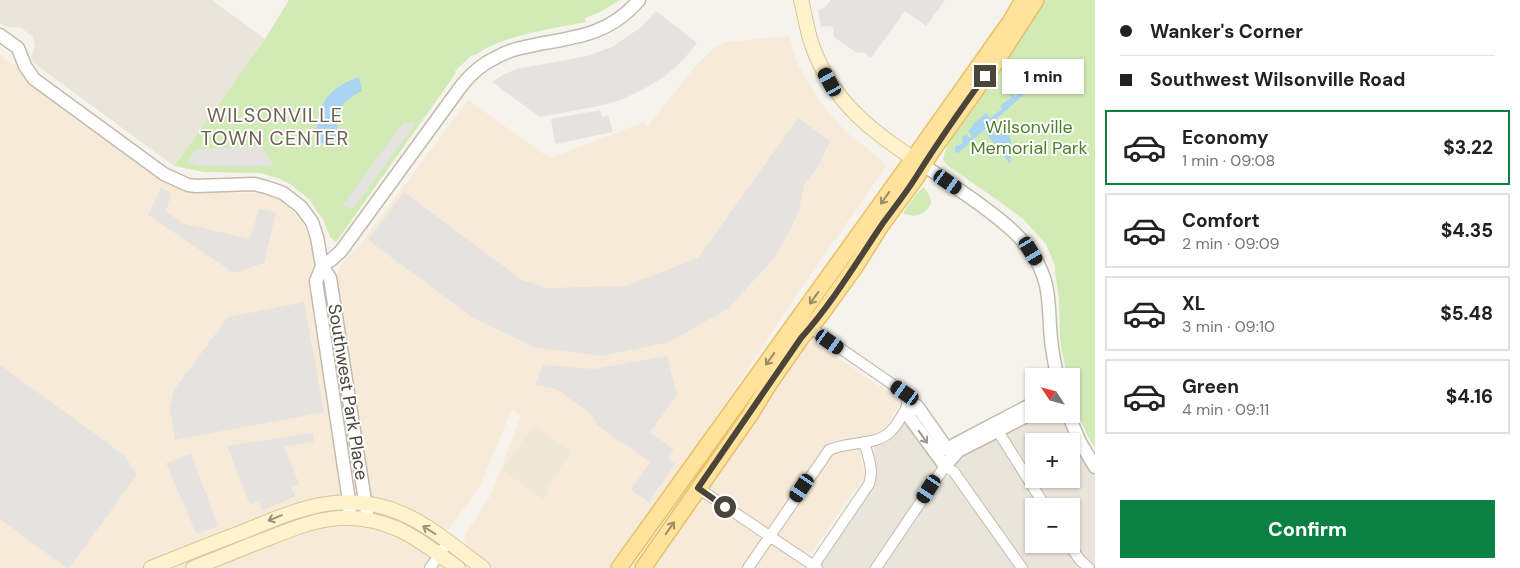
<!DOCTYPE html>
<html lang="en">
<head>
<meta charset="utf-8">
<style>
  body { margin:0; font-family:"DM Sans",sans-serif; background:#f6f6f6; color:#222; height:100vh; display:flex; flex-direction:column; font-size:19px; white-space:nowrap }
  * { box-sizing:border-box; margin:0 }
  p { font-size:16px; color:#767676 }
  .icon { flex:none; width:28px; height:28px; fill:none; stroke:currentColor; stroke-width:2; stroke-linecap:round; stroke-linejoin:round }
  .map { position:relative; flex:1; overflow:hidden }
  .side { display:flex; flex-direction:column; background:#fff; width:425px }
  .side>* { flex:none }
  .guide { display:grid; align-content:center; height:110px; padding:0 25px; background:#fff }
  .needle { width:32px; rotate:306deg }
  .fabs { position:absolute; left:1025px; top:368px; display:grid; gap:10px }
  .fabs a { display:grid; place-items:center; width:55px; height:55px; border-radius:0px; background:#fff; box-shadow:0 1px 4px #0004; font-size:25px }
  .end { position:absolute; width:22px; height:22px; margin:-11px; border:6px solid #4b4439; background:#fff; box-shadow:0 0 0 2px #fff }
  .from { border-radius:50% }
  .bubble { position:absolute; height:35px; border-radius:0px; background:#fff; box-shadow:0 1px 4px #0004; font-size:16px; font-weight:800; line-height:35px; text-align:center }
  .car { position:absolute; width:15px; height:30px; margin:-15px -8px; border-radius:6px; box-shadow:0 0 4px 1px #0007; background:linear-gradient(#222 24%,#8ab4d8 0 40%,#222 0 76%,#8ab4d8 0 86%,#222 0) }
  .guide b { display:flex; align-items:center; gap:18px; height:48px; font-size:19px }
  .guide b+b { border-top:1px solid #e0e0e0 }
  .guide i { width:12px; height:12px; background:#222 }
  ul { padding:0; list-style:none }
  li { display:flex; align-items:center; gap:15px; height:75px; margin:0 10px 8px; padding:0 15px; border:2px solid #e0e0e0; border-radius:0px }
  li div { flex:1 }
  li b { display:block; font-size:19px }
  li em { font-style:normal; font-weight:800 }
  li.on { border-color:#0b8043 }
  li>.icon { width:45px; height:45px; stroke-width:1.5 }
  .primary-button { display:flex; gap:10px; margin-top:auto; padding:10px 25px }
  .primary-button a { flex:1; height:58px; border-radius:0px; background:#0b8043; color:#fff; font-size:20px; font-weight:800; line-height:58px; text-align:center }
  main { display:flex; flex:1; min-height:0 }
  .map>svg:first-child { display:block }
</style>
</head>
<body>
<main>
<div class="map">
<svg width="1095" height="568" viewBox="0 0 1095 568">
  <rect width="100%" height="100%" fill="#f6f3ec"/>
  <path fill="#eae5da" fill-rule="evenodd" d="M 0,0 L 212,0 L 265,39 L 174,166 L 35,64 L 31,58 L 35,46 L 33,37 L 21,28 L 5,27 L 0,23 Z
    M 1036,414 L 1063,414 L 1088,466 L 1095,476 L 1095,568 L 818,568 L 875,484 L 874,446 L 878,444 L 891,439 L 900,426 L 911,422 L 934,454 L 948,478 L 963,453 ZM 1034,441 L 1071,441 L 1071,479 L 1034,479 ZM 1034,506 L 1071,506 L 1071,544 L 1034,544 Z"/>
  <path fill="#f7ead8" d="M 789,36 L 797,63 L 820,102 L 846,132 L 882,160 L 885,164 L 884,170 L 803,285 L 654,511 L 612,568 L 494,568 L 469,549 L 464,542 L 465,535 L 491,495 L 521,416 L 512,409 L 481,484 L 449,529 L 445,531 L 442,529 L 428,519 L 405,508 L 374,499 L 371,494 L 337,278 L 339,270 L 343,262 L 363,241 L 468,100 L 548,157 L 554,157 L 644,122 L 648,126 L 697,64 L 715,47 L 726,42 Z
    M 0,54 L 5,59 L 12,64 L 18,64 L 166,180 L 204,192 L 262,193 L 281,200 L 293,211 L 303,224 L 311,241 L 313,256 L 312,282 L 346,522 L 391,531 L 451,568 L 0,568 Z
    M 812,342 L 818,344 L 898,399 L 900,404 L 884,430 L 872,433 L 860,450 L 865,476 L 801,568 L 651,568 L 805,345 Z"/>
  <path fill="#efe8d6" d="M 534,425 L 572,452 L 545,489 L 549,492 L 543,499 L 502,470 Z"/>
  <path fill="#d2eab5" d="M 289,0 L 620,0 L 600,12 L 585,18 L 586,22 C 555,28 499,36 474,56 L 472,55 L 455,71 L 456,73 L 336,242 L 330,237 L 324,221 L 309,199 L 290,184 L 280,179 L 261,173 L 204,172 L 174,166 L 265,39 Z
    M 1042,0 L 1095,0 L 1095,448 C 1082,427 1071,402 1071,376 L 1067,376 L 1060,340 L 1059,300 L 1055,271 L 1055,266 L 1046,244 L 1023,219 L 996,199 L 948,166 L 943,160 L 945,151 L 959,121 Z
    M 924,187 L 930,197 L 931,204 C 924,215 915,219 903,213 L 917,193 Z"/>
  <path fill="#e5e3e0" d="M 831,0 L 945,0 L 926,26 L 905,11 L 871,58 L 863,52 L 857,53 L 834,37 L 833,28 L 830,26 L 821,27 L 818,10 L 824,8 Z
    M 656,11 L 697,43 L 684,59 L 664,77 L 649,86 L 621,100 L 598,106 L 540,117 L 492,82 L 504,74 L 517,69 L 587,56 L 612,47 L 640,28 Z
    M 600,110 L 602,117 L 608,115 L 613,132 L 555,144 L 551,119 Z
    M 798,118 L 830,141 L 819,165 L 804,185 L 799,211 L 791,229 L 774,258 L 729,308 L 669,342 L 602,356 L 534,347 L 473,318 L 368,240 L 404,192 L 522,280 L 547,288 L 625,286 L 698,258 Z
    M 403,123 L 416,123 L 354,208 L 342,206 Z
    M 261,146 L 274,166 L 199,166 L 187,162 L 196,149 Z
    M 161,187 L 171,193 L 166,212 L 185,224 L 250,239 L 259,209 L 276,213 L 264,263 L 234,273 L 148,215 Z
    M 304,302 L 324,412 L 175,440 L 170,408 L 174,390 L 228,317 Z
    M 667,356 L 677,395 L 650,432 L 674,450 L 668,458 L 675,464 L 649,502 L 631,490 L 650,462 L 597,425 L 594,417 L 557,389 L 535,385 L 543,365 L 595,369 Z
    M 0,365 L 124,455 L 137,475 L 69,568 L 67,568 L 0,519 Z
    M 313,433 L 314,442 L 284,446 L 299,484 L 291,488 L 295,496 L 262,511 L 258,501 L 250,505 L 227,446 Z
    M 191,454 L 218,526 L 199,533 L 195,531 L 166,463 Z"/>
  <path fill="#a9d4f2" d="M 359,77 L 362,91 C 347,98 339,106 334,122 L 337,123 L 338,138 C 332,143 327,144 319,143 L 314,133 L 318,123 L 323,122 L 323,119 L 319,118 C 323,94 338,85 359,77 Z
    M 1037,78 L 1039,81 L 958,153 L 955,152 L 955,147 L 963,143 L 962,140 L 963,136 L 967,135 L 970,138 L 972,136 L 968,131 L 973,126 L 972,125 L 986,113 L 990,118 L 1002,109 L 1000,106 L 1012,97 L 1011,95 L 1013,95 L 1015,97 Z
    M 1000,120 C 1012,132 1013,147 1010,164 L 985,132 Z"/>
  <g fill="none" stroke-linecap="round" stroke-linejoin="round">
    <defs>
      <path id="minor" d="M 994,425 L 1045,506
        M 698,488 L 817,568
        M 1069,544 L 1080,560 L 1089,568
        M 430,568 L 448,542
        M 748,568 L 829,450 C 848,441 877,446 891,431 C 898,424 903,414 908,405 L 905,393 L 805,324
        M 812,568 L 869,484 C 874,470 868,456 864,442
        M 876,568 L 945,466 L 954,472 L 1022,568"/>
      <path id="tertiary" d="M 0,35 L 18,48 L 25,66 L 34,79 L 164,174 L 188,185 L 196,186 L 254,184 L 266,187 L 283,193 L 301,207 L 312,222 L 317,237 L 322,266 L 330,278 L 368,520
        M 923,165 C 939,175 955,187 971,198 C 1003,221 1036,244 1046,285 C 1050,303 1049,321 1051,339 C 1052,351 1055,364 1057,376
        M 322,266 L 331,260 L 341,251 L 462,85 C 471,74 482,64 495,58 C 508,50 524,47 539,44 C 579,37 611,33 639,0
        M 322,266 L 316,281 L 348,494 L 350,518
        M 1034,403 L 954,445 L 948,450 L 917,406 L 908,405 L 910,418 L 945,466 L 958,451 L 1034,412
        M 1068,414 L 1080,442 L 1095,467"/>
      <path id="secondary" d="M 801,0 C 805,15 807,31 812,45 C 833,104 873,132 923,165
        M 151,568 C 181,556 210,544 240,533 C 294,511 342,488 401,513 C 431,526 457,549 483,568
        M 193,568 C 217,559 240,549 264,540 C 314,520 347,507 400,530 C 421,540 439,555 458,568"/>
      <path id="primary" d="M 619,568 L 923,145 L 1010,22 L 1023,0
        M 643,568 L 750,415 L 769,384 L 801,338 L 819,317 L 855,267 L 882,224 L 916,178 L 932,151 L 996,62 L 1036,0"/>
    </defs>
    <use href="#minor" stroke="#c2bbae" stroke-width="12"/>
    <use href="#tertiary" stroke="#c2bbae" stroke-width="15"/>
    <use href="#secondary" stroke="#d6c79b" stroke-width="16"/>
    <use href="#primary" stroke="#e6c16a" stroke-width="18"/>
    <use href="#minor" stroke="#fff" stroke-width="10"/>
    <use href="#tertiary" stroke="#fff" stroke-width="12"/>
    <use href="#secondary" stroke="#fff3cd" stroke-width="14"/>
    <use href="#primary" stroke="#ffe39c" stroke-width="15"/>
  </g>
  <defs><path id="oneway-shaft" d="M-6 0H5M1.5-3L5.5 0L1.5 3" fill="none" stroke-width="1.6" stroke-linecap="round" stroke-linejoin="round" transform="scale(1.25)"/></defs>
  <g stroke="#9c8c66">
    <use href="#oneway-shaft" transform="translate(885 198) rotate(125)"/>
    <use href="#oneway-shaft" transform="translate(814 298) rotate(126)"/>
    <use href="#oneway-shaft" transform="translate(770 359) rotate(125)"/>
    <use href="#oneway-shaft" transform="translate(670 528) rotate(-55)"/>
  </g>
  <use stroke="#9c9892" href="#oneway-shaft" transform="translate(923 437) rotate(55)"/>
  <g stroke="#9c937c">
    <use href="#oneway-shaft" transform="translate(275 518) rotate(158)"/>
    <use href="#oneway-shaft" transform="translate(429 530) rotate(-148)"/>
  </g>
  <g fill="none" stroke-linecap="round" stroke-linejoin="round">
    <path stroke="#4b4439" stroke-width="6" d="M 725,507 L 698,488 L 801,338 C 833,302 856,263 883,223 C 894,208 906,193 916,177 C 938,142 961,109 985,76"/>
  </g>
  <g text-anchor="middle" stroke-width="4" stroke-linejoin="round" paint-order="stroke">
    <g font-size="18" fill="#4a7f2a" stroke="#fff">
      <text x="1029" y="133">Wilsonville<tspan x="1029" dy="21">Memorial Park</tspan></text>
    </g>
    <g font-size="18" fill="#4b4439" stroke="#fff">
      <text transform="translate(348 392) rotate(81)" y="6">Southwest Park Place</text>
    </g>
    <g font-size="20" letter-spacing="1" fill="#6e6250" stroke="#fff">
      <text x="275" y="122">WILSONVILLE<tspan x="275" dy="23">TOWN CENTER</tspan></text>
    </g>
  </g>
</svg>
<div class="fabs">
<a><svg class="needle" viewBox="-14 -14 28 28"><path d="M0-13l5 13h-10z" fill="#e53935"/><path d="M0 13l5-13h-10z" fill="#767676"/></svg></a>
<a>+</a>
<a>−</a>
</div>
<i class="end from" style="left:725px;top:507px"></i>
<i class="end" style="left:985px;top:76px"></i>
<div class="bubble" style="left:1002px;top:59px;width:82px">1 min</div>
<i class="car" style="left:830px;top:82px;rotate:331deg"></i>
<i class="car" style="left:948px;top:182px;rotate:125deg"></i>
<i class="car" style="left:1031px;top:251px;rotate:149deg"></i>
<i class="car" style="left:830px;top:342px;rotate:125deg"></i>
<i class="car" style="left:905px;top:393px;rotate:305deg"></i>
<i class="car" style="left:802px;top:488px;rotate:214deg"></i>
<i class="car" style="left:929px;top:489px;rotate:213deg"></i>
</div>
<section class="side">
<div class="guide">
<b><i class="from"></i>Wanker's Corner</b>
<b><i></i>Southwest Wilsonville Road</b>
</div>
<ul>
<li class="on"><svg class="icon" aria-label="car" viewBox="0 0 24 24"><path d="M5 17H2v-5l4-1 3-4h7l3 4 3 1v5h-3M9 17h6M6 11h13"/><circle cx="7" cy="17" r="2"/><circle cx="17" cy="17" r="2"/></svg><div><b>Economy</b><p>1 min · 09:08</p></div><em>$3.22</em></li>
<li><svg class="icon" aria-label="car" viewBox="0 0 24 24"><path d="M5 17H2v-5l4-1 3-4h7l3 4 3 1v5h-3M9 17h6M6 11h13"/><circle cx="7" cy="17" r="2"/><circle cx="17" cy="17" r="2"/></svg><div><b>Comfort</b><p>2 min · 09:09</p></div><em>$4.35</em></li>
<li><svg class="icon" aria-label="car" viewBox="0 0 24 24"><path d="M5 17H2v-5l4-1 3-4h7l3 4 3 1v5h-3M9 17h6M6 11h13"/><circle cx="7" cy="17" r="2"/><circle cx="17" cy="17" r="2"/></svg><div><b>XL</b><p>3 min · 09:10</p></div><em>$5.48</em></li>
<li><svg class="icon" aria-label="car" viewBox="0 0 24 24"><path d="M5 17H2v-5l4-1 3-4h7l3 4 3 1v5h-3M9 17h6M6 11h13"/><circle cx="7" cy="17" r="2"/><circle cx="17" cy="17" r="2"/></svg><div><b>Green</b><p>4 min · 09:11</p></div><em>$4.16</em></li>
</ul>
<div class="primary-button"><a>Confirm</a></div>
</section>
</main>
</body>
</html>
